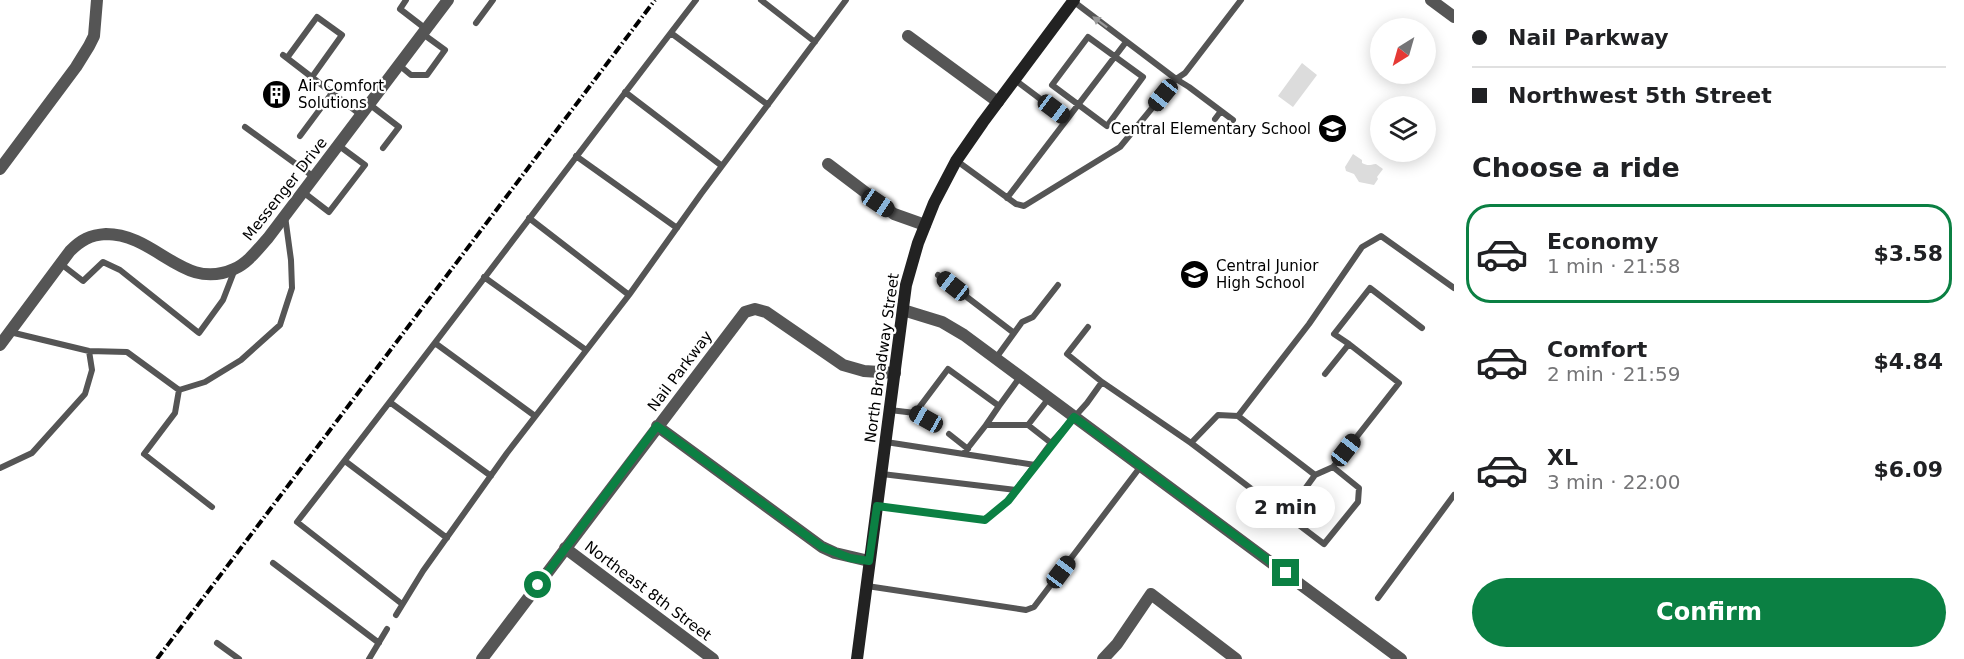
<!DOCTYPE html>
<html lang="en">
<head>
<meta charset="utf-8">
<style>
  body { margin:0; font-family:"DejaVu Sans",sans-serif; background:#f6f6f6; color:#202124; height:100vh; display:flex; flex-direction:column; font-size:22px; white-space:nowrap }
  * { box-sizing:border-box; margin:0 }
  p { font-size:20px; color:#757577 }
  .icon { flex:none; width:33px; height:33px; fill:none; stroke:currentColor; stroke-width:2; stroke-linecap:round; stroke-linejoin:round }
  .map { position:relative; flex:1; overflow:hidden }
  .sheet { display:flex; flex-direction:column; background:#fff; width:510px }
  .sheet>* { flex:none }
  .guide { display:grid; align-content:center; height:132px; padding:0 18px; background:#fff }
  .needle { width:39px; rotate:217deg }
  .buttons { position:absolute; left:1370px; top:18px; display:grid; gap:12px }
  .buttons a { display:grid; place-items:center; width:66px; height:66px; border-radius:50%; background:#fff; box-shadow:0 3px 15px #0003; font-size:30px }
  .end { position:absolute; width:27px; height:27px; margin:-14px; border:8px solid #0b8043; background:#fff; box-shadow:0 0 0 3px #fff }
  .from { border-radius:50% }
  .bubble { position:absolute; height:42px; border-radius:21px; background:#fff; box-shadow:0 3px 15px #0003; font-size:20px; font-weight:800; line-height:42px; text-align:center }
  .car { position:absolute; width:18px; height:36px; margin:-18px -9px; border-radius:8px; box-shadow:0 0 4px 2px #0007; background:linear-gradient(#222 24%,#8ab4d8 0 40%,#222 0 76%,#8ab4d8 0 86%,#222 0) }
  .guide b { display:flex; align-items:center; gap:21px; height:57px; font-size:22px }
  .guide b+b { border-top:2px solid #e0e0e0 }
  .guide i { width:15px; height:15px; background:#202124 }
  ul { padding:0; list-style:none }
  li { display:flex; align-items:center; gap:18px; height:99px; margin:0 12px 9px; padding:0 6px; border:3px solid transparent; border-radius:24px }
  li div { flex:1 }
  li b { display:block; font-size:22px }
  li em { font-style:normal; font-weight:800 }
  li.active { border-color:#0b8043 }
  li>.icon { width:54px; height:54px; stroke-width:1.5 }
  h2 { padding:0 18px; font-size:27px; line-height:72px }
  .action { display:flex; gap:12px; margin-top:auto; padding:12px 18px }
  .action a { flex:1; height:69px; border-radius:36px; background:#0b8043; color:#fff; font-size:24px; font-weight:800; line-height:69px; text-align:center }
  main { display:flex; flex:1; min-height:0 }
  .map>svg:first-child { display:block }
</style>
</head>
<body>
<main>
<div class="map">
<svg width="1454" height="659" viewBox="0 0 1454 659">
  <rect width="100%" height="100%" fill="#fff"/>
  <path fill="#dcdcdc" d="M 1302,63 L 1317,75 L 1293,107 L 1278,96 Z
    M 1353,154 L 1362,160 L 1362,163 C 1368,166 1369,165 1376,164 L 1383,169 L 1377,177 L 1378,179 L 1374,185 L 1359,182 L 1354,174 L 1346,171 L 1345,167 Z"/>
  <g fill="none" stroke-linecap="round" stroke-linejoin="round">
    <path stroke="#555" stroke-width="6" d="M 406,0 L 400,9 L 426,29
      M 761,0 L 815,42
      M 476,23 L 493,0
      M 671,33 L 768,105
      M 1088,37 L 1143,77 L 1107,126 L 1052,85 Z
      M 283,55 L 361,115
      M 287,58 L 317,17 L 342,35 L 312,77
      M 399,65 L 411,75 L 427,75 L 445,50 L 423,34
      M 1015,80 L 1067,119
      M 625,92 L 722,166
      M 369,104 L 399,127 L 383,148
      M 1215,119 L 1221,111
      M 1233,120 L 1189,87 L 1176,79 L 1185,73 L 1241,0
      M 245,127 L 314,177
      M 300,136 L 332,93
      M 576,156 L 677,228
      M 957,161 L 1016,204 L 1024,206 L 1120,147 L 1176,79 L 1073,1
      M 303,192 L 329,212 L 365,165 L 338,145
      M 1007,198 L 1126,42
      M 529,218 L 629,295
      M 61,264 L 83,281 L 103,262 L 120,270 L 199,333 L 223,300 L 235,269
      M 938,275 L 1014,333
      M 484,277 L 586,350
      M 1088,327 L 1067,354 L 1102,382
      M 10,332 L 89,351 L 127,352 L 179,390 L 205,382 L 241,360 L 280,325 L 292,288 L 291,260 L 285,216
      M 435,343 L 535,416
      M 1349,344 L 1334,334 L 1370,288 L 1422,328
      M 996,358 L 1022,322 L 1033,317 L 1058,285
      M 179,390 L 175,413 L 144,454 L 212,507
      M 1049,398 L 1028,425 L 1051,443
      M 391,403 L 491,476
      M 999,406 L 986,425 L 1028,425
      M 890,410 L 915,413 L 937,425
      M 915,413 L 948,369 L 999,406 L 1020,377
      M 1238,416 L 1309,324 L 1362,247 L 1381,236 L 1454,288
      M 949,434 L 968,449
      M 886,442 L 1035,465
      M 1191,443 L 1324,544 L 1358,502 L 1359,488 L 1333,467
      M 964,453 L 986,425
      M 345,461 L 447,538
      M 0,468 L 32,453 L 85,394 L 92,370 L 89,351
      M 882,474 L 1016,490
      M 877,506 L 985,520 L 1008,501 L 1051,443 L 1087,403 L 1102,382 L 1191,443 L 1218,415 L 1238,416 L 1315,475 L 1333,467 L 1399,383 L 1349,344 L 1325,374
      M 1286,515 L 1315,475
      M 273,563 L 379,643
      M 867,586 L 1026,610 L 1034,607 L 1141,466
      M 1378,598 L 1454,495
      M 402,604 L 297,522 C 432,349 563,173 696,0
      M 396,615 L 423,571 L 507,453 L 629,295 L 701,194 L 846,0
      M 217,643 L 239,659
      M 369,659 L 387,629"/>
    <path stroke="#555" stroke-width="12" d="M 1431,0 L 1454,17
      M 908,36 L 998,102
      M 828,164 L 894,214 L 925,225
      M 0,169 L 76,67 L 89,46 L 94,36 L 97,0
      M 0,345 L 70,251 C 81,240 90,235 106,234 C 157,234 183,292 234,269 C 248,263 258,249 268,238 L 448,0
      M 657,426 L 822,547 L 835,553 L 869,561
      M 565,548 L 713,659
      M 482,659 L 745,312 L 755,309 L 766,312 L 843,365 L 864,371 L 895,373
      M 1103,659 L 1117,644 L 1151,594 L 1236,659"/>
    <path stroke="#555" stroke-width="12" d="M 903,310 L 942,322 L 964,335 L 1401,659"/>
    <path stroke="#222" stroke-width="12" d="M 857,659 L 906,285 L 918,243 L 934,203 L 956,161 L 983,122 L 1074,0"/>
    <path stroke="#000" stroke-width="4" stroke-dasharray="9 3 1.5 3" stroke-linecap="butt" d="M 157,659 L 655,0"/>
  </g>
  <defs><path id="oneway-solid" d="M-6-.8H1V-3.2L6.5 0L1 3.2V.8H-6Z" transform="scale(1.5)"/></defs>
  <use fill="#999" href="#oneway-solid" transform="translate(1100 22) rotate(-143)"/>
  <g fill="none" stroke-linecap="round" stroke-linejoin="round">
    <path stroke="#0b8043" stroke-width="8" d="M 538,585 L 657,426 L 822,547 L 850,558 L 869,561 L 877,506 L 985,520 L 1008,501 L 1074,417 L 1286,573"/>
  </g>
  <defs>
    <symbol id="building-disc" viewBox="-11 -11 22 22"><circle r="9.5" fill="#000" stroke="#fff"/><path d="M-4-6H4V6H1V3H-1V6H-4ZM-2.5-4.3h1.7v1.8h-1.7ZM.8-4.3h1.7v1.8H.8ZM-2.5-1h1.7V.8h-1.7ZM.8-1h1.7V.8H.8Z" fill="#fff"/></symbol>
    <symbol id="school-disc" viewBox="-11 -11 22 22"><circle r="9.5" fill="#000" stroke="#fff"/><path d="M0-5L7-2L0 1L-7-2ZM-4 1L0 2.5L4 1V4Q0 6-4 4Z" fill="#fff"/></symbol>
  </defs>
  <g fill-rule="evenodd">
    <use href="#building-disc" x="260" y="78" width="33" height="33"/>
    <use href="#school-disc" x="1316" y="112" width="33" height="33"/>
    <use href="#school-disc" x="1178" y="258" width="33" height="33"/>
  </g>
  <g text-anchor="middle" stroke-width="4.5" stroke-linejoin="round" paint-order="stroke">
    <g font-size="15" fill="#000" stroke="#fff" text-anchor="start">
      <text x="298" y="91">Air Comfort<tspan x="298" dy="17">Solutions</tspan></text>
      <text x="1311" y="134" text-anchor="end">Central Elementary School</text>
      <text x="1216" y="271">Central Junior<tspan x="1216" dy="17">High School</tspan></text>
    </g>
    <g font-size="15" fill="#000" stroke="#fff">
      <text transform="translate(285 189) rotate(-52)" y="5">Messenger Drive</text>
      <text transform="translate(882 358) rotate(-82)" y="5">North Broadway Street</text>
      <text transform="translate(680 371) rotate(-53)" y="5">Nail Parkway</text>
      <text transform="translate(648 591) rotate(37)" y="5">Northeast 8th Street</text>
    </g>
  </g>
</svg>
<div class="buttons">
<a><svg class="needle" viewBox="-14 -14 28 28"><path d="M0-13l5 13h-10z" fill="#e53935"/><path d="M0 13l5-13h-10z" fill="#757577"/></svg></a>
<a><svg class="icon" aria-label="layers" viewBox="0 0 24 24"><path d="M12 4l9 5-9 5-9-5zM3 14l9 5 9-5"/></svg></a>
</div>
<i class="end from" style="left:538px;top:585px"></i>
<i class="end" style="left:1286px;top:573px"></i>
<div class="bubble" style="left:1236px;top:486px;width:99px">2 min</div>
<i class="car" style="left:1163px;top:95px;rotate:219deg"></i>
<i class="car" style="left:1054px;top:109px;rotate:127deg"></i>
<i class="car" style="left:878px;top:203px;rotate:124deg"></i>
<i class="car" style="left:953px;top:286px;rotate:308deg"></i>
<i class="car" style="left:926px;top:419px;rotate:299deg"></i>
<i class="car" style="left:1346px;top:450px;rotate:38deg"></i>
<i class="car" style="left:1061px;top:572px;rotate:37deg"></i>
</div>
<section class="sheet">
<div class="guide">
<b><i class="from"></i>Nail Parkway</b>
<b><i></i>Northwest 5th Street</b>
</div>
<h2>Choose a ride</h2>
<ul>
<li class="active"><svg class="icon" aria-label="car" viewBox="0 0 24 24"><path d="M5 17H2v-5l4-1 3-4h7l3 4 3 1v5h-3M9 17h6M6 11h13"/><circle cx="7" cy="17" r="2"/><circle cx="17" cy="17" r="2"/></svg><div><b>Economy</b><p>1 min · 21:58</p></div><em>$3.58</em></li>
<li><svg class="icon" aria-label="car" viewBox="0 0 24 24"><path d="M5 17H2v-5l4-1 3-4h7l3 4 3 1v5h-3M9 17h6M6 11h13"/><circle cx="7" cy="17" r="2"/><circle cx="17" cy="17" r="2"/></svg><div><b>Comfort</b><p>2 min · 21:59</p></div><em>$4.84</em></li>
<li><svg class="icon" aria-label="car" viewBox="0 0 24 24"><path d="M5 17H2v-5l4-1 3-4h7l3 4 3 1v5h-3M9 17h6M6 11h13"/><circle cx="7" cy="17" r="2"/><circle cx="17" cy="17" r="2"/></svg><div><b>XL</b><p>3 min · 22:00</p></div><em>$6.09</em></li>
</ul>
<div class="action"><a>Confirm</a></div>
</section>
</main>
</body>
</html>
